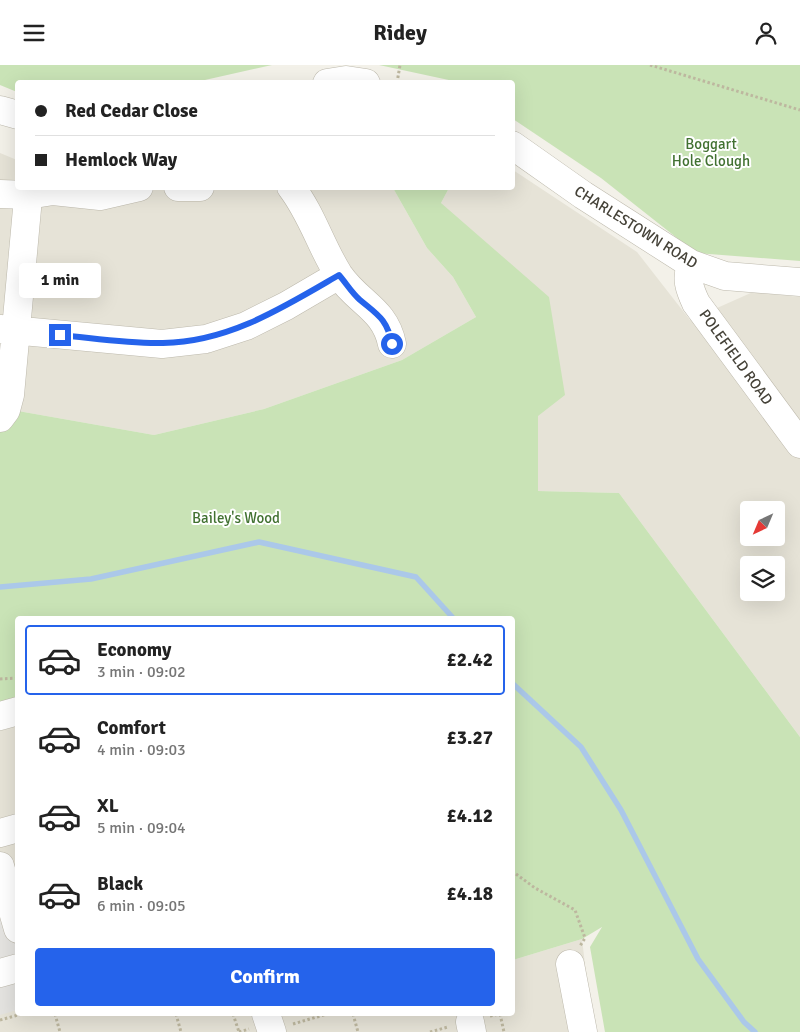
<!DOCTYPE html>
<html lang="en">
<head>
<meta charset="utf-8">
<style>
  body { margin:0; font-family:Signika,sans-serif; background:#f2f2f2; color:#222; height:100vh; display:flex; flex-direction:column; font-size:19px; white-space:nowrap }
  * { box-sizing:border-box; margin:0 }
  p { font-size:16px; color:#767676 }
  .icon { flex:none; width:28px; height:28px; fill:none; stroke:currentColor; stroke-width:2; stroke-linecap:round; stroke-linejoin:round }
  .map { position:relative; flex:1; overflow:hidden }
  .drawer { position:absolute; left:15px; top:551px; width:500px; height:400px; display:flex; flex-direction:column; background:#fff; border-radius:5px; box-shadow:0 5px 20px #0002 }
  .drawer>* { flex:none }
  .top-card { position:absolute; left:15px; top:15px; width:500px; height:110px; border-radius:5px; box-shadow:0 5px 20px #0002; display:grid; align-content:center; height:110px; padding:0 20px; background:#fff }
  .needle { width:32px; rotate:224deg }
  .controls { position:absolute; left:740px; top:436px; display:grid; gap:10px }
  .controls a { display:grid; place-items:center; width:45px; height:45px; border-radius:5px; background:#fff; box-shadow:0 5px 20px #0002; font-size:25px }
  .end { position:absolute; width:22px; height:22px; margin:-11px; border:6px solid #2563eb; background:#fff; box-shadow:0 0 0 2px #fff }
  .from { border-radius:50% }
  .bubble { position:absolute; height:35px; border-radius:5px; background:#fff; box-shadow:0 5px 20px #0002; font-size:16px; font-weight:800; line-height:35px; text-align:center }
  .top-card b { display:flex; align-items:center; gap:18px; height:48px; font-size:19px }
  .top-card b+b { border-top:1px solid #e0e0e0 }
  .top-card i { width:12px; height:12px; background:#222 }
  ul { padding:9px 0 0; list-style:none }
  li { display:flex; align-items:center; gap:15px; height:70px; margin:0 10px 8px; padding:0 10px; border:2px solid transparent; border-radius:5px }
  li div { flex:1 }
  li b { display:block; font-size:19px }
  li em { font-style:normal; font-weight:800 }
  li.current { border-color:#2563eb }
  li>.icon { width:45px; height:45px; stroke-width:1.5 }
  .primary-button { display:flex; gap:10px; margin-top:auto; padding:10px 20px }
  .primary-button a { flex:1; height:58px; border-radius:5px; background:#2563eb; color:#fff; font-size:20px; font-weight:800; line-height:58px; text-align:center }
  header { display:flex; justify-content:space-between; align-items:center; height:65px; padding:0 20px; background:#fff; font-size:22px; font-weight:800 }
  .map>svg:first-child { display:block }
</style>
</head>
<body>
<header><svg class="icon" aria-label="menu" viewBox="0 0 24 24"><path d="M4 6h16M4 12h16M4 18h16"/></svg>Ridey<svg class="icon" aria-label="person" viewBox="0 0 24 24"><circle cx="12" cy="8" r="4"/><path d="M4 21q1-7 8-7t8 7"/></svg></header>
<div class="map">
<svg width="800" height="967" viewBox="0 0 800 967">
  <rect width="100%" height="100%" fill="#f3f1e9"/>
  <path fill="#e6e3d7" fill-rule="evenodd" d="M 0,88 L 17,95 L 18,122 L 393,123 L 427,183 L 453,212 L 476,252 L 402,295 L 264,344 L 154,370 L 18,346 L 0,357 Z
    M 513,105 L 637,187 L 690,255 L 753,227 L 800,232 L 800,672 L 619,428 L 538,426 L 538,350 L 441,138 L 449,123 L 512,122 ZM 749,445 L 776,445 L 776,472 L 749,472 ZM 749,500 L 776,500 L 776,528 L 749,528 Z
    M 17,661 L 18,949 L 512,949 L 513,895 L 582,874 L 593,967 L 0,967 L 0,666 Z"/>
  <path fill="#c9e3b6" d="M 0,0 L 272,0 L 196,17 L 18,18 L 17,27 L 0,20 Z
    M 379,0 L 800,0 L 800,196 L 696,188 L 601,113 L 513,54 L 512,18 L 458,17 Z
    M 393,123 L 449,123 L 441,138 L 549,232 L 565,330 L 538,351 L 538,426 L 619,428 L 800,672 L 800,967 L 605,967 L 590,882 L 602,862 L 582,874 L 513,895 L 512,554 L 18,554 L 17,642 L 0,647 L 0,357 L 18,346 L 154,370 L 264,344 L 402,295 L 476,252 L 453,212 L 427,183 Z"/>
  <path fill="#e4e3e0" d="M 0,809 L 18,823 L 17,945 L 0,950 Z"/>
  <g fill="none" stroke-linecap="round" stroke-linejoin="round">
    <path stroke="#abc8e9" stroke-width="5.5" d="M 0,522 L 91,514 L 259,477 L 416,512 L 454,554
      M 512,618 L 581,682 L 621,745 L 698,894 L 744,957 L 755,967"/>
    <defs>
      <path id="minor" d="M 327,18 L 346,15 L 366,18
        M 0,45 L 18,50
        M 512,80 L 583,130 L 691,199 L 725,211 L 800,217
        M 178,122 L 200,122
        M 291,122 C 312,149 321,182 339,210 C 358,238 385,244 392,279
        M 0,129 L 28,130 L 53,126 L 100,131 L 139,122
        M 691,199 C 686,214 689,223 696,238 L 800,379
        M 0,264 L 162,279 L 206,274 L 246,261 L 286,241 L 339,210
        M 0,353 L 6,345 L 10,330 L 29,122
        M 0,651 L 18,646
        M 0,768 L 18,763
        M 0,801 L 18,864
        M 570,899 L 583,967
        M 0,908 L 18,903
        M 266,949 L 272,967
        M 470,957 L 472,967"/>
    </defs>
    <use href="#minor" stroke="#bdb9ac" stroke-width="29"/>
    <path stroke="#bdb79f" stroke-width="3" stroke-dasharray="2.5 2.5" stroke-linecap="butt" d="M 650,0 L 800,45
      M 397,18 L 400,0
      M 0,614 L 18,613
      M 512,806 L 535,823 L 575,845 L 585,873 L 580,881
      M 55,949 L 60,967
      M 176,949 L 181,967
      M 233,949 L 239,967
      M 353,949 L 358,967
      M 500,949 L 504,967
      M 490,951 L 499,949
      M 0,955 L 22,949
      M 293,959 L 327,949
      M 239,967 L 249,964
      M 430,967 L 448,962"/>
    <use href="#minor" stroke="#fff" stroke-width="28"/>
  </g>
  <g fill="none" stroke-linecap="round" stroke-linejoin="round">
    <path stroke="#2563eb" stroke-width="6" d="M 60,270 C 93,273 129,279 163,278 C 229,277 284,242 339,210 C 346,218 352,228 360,235 C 378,250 387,254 392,279"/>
  </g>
  <g text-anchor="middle" stroke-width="4" stroke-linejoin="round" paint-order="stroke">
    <g font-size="15" fill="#417131" stroke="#fff">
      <text x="711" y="84">Boggart<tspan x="711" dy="17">Hole Clough</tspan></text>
      <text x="236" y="458">Bailey's Wood</text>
    </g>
    <g font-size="15" fill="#454238" stroke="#fff">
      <text transform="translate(636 162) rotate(32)" y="5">CHARLESTOWN ROAD</text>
      <text transform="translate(736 292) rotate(54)" y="5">POLEFIELD ROAD</text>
    </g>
  </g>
</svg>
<div class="controls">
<a><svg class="needle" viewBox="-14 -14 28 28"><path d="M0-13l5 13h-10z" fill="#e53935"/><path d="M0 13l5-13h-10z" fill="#767676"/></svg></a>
<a><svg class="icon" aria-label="layers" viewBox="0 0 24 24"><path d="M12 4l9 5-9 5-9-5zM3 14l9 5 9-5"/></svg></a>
</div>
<i class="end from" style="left:392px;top:279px"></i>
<i class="end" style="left:60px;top:270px"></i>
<div class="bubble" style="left:19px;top:198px;width:82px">1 min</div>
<div class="top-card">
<b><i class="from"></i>Red Cedar Close</b>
<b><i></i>Hemlock Way</b>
</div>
<section class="drawer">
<ul>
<li class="current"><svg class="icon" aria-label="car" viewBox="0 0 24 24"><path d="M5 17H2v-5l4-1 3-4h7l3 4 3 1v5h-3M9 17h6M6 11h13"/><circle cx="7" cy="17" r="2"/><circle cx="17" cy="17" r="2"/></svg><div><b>Economy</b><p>3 min · 09:02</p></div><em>£2.42</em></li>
<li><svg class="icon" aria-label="car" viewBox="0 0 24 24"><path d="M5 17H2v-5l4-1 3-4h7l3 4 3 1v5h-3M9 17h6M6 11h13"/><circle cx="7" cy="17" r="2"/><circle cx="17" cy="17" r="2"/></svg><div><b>Comfort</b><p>4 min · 09:03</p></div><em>£3.27</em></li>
<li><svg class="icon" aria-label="car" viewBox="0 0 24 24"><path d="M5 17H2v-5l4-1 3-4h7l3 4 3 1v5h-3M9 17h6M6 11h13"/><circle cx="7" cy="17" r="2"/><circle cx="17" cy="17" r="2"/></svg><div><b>XL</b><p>5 min · 09:04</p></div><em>£4.12</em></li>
<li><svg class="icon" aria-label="car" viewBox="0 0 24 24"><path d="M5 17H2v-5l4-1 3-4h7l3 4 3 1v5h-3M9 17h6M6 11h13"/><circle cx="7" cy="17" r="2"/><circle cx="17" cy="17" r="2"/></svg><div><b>Black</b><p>6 min · 09:05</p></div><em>£4.18</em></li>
</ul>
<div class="primary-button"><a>Confirm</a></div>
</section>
</div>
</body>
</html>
